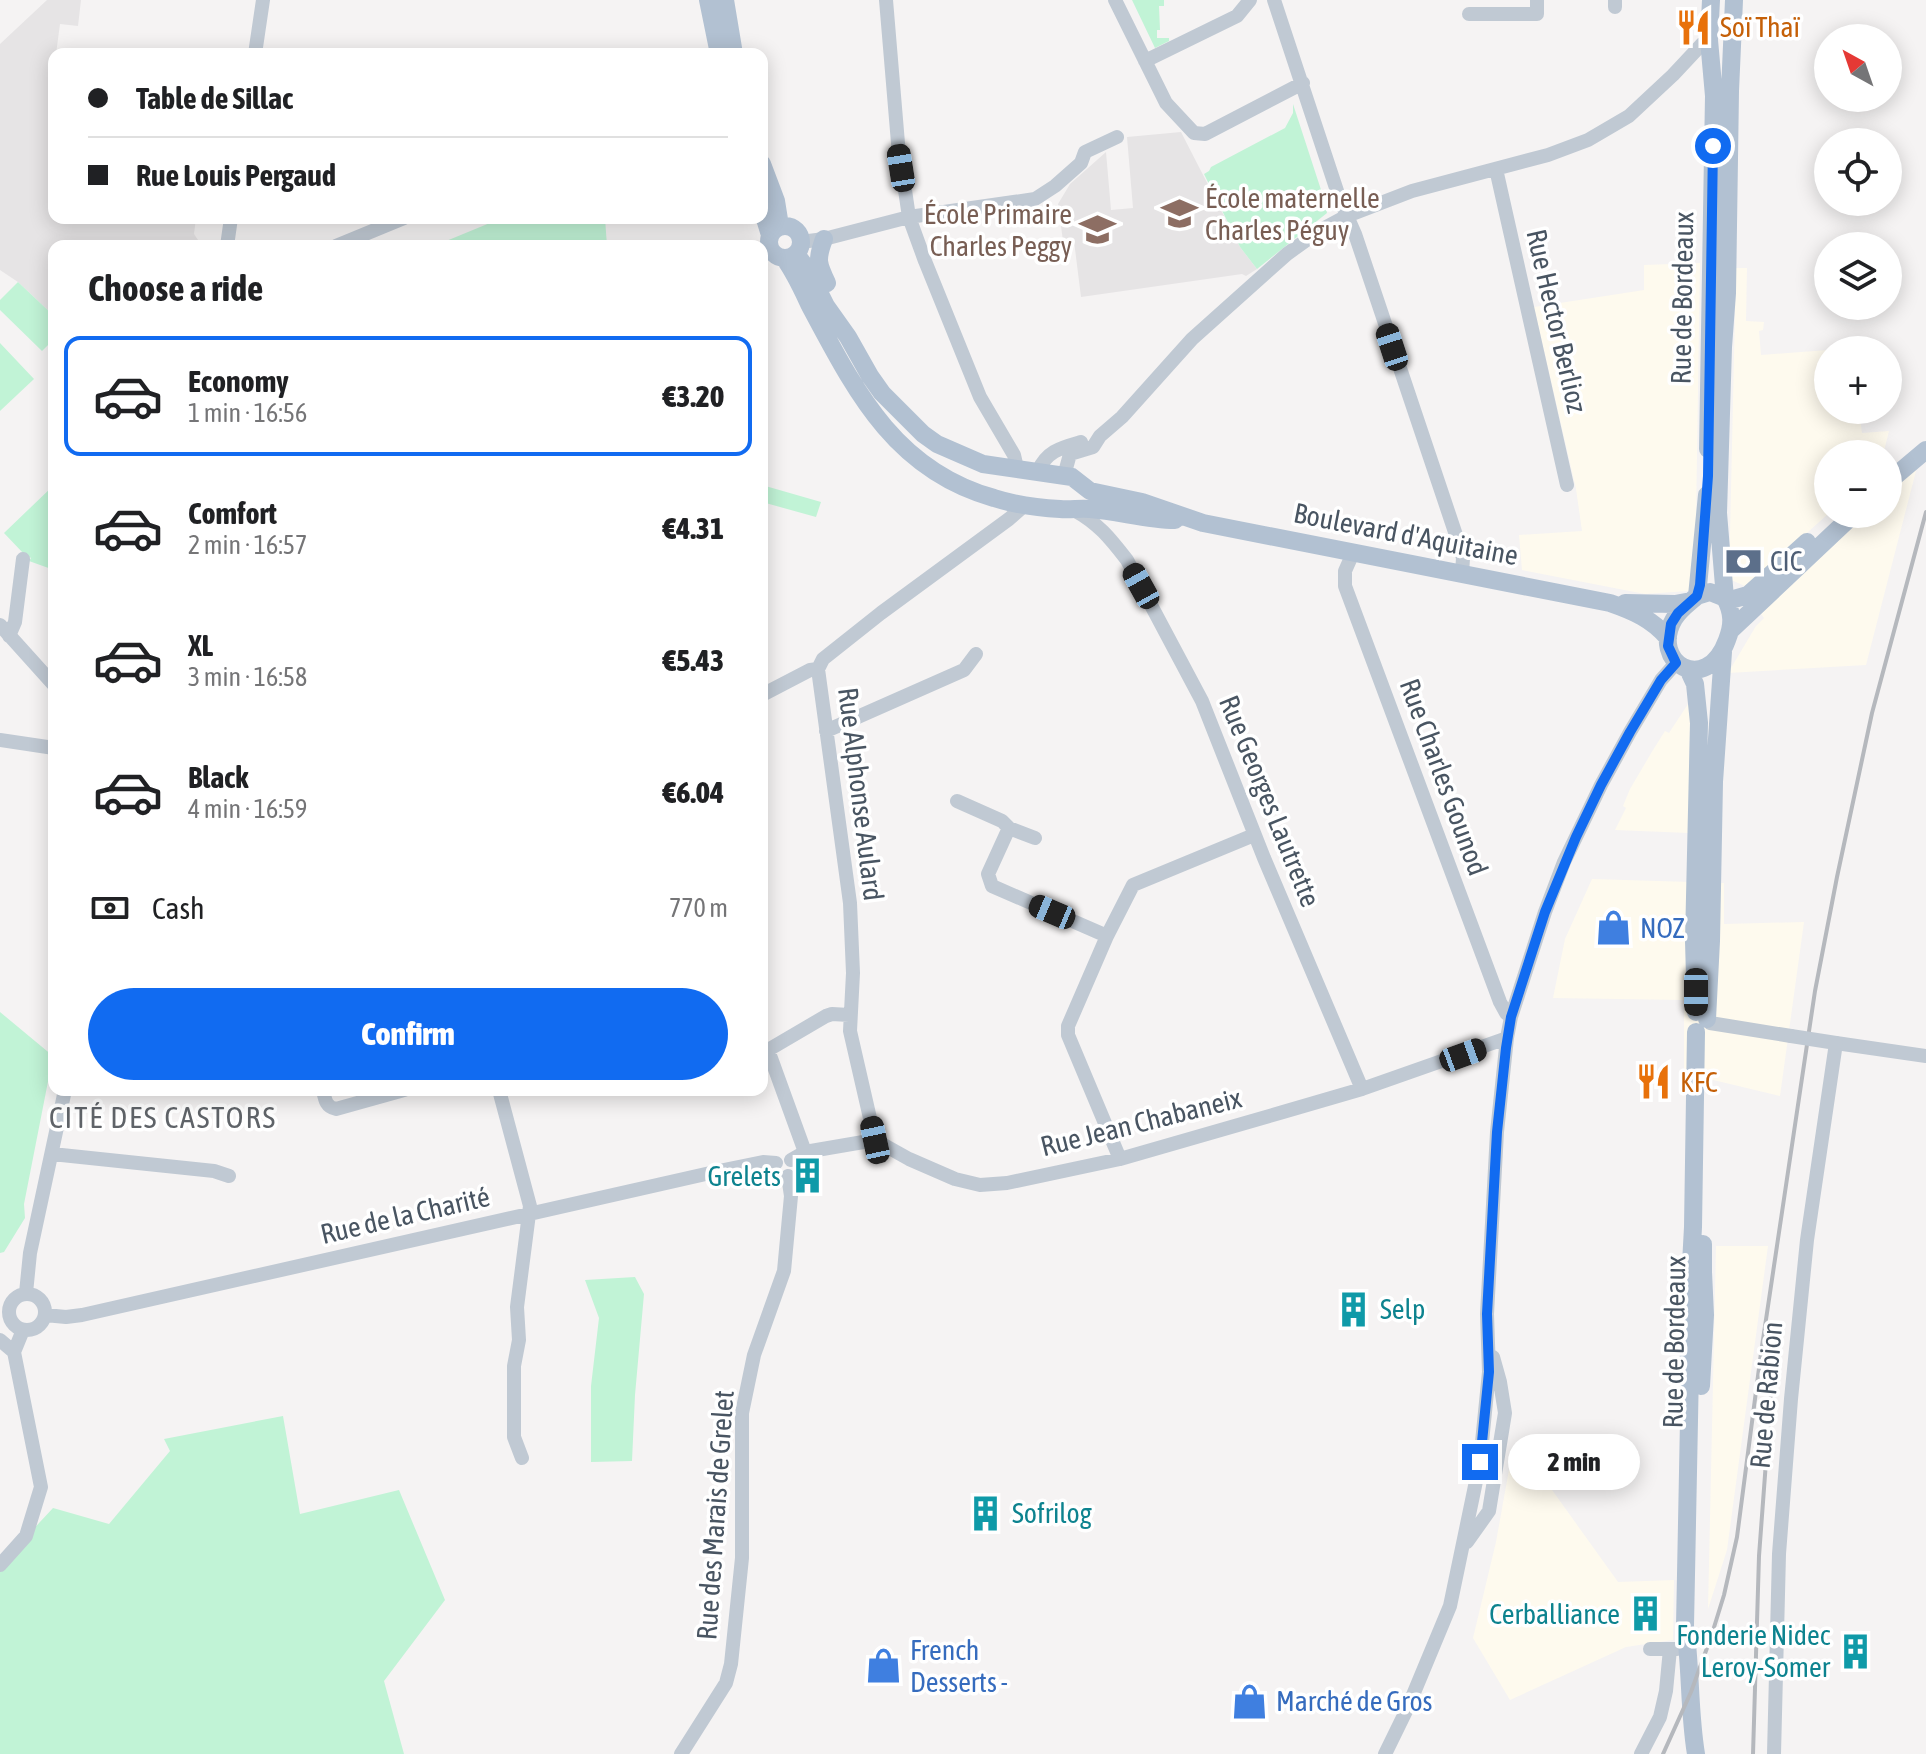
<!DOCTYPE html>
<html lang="en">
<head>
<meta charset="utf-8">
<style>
  body { margin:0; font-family:"Asap Condensed",sans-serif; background:#f6f6f6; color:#202124; height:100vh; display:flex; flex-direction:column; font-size:30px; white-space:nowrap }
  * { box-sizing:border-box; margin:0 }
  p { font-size:26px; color:#757577 }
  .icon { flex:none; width:44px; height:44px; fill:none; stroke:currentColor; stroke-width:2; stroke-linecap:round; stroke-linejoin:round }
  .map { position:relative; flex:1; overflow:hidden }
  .drawer { position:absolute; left:48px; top:240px; width:720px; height:856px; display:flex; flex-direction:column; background:#fff; border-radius:16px; box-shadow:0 4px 20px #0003 }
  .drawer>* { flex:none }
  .banner { position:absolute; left:48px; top:48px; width:720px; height:176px; border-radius:16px; box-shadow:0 4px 20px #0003; display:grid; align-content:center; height:176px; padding:0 40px; background:#fff }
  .needle { width:52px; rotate:320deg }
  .buttons { position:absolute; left:1814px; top:24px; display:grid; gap:16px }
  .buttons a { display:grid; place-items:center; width:88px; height:88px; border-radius:50%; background:#fff; box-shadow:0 4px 20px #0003; font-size:40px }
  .end { position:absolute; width:36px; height:36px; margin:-18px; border:10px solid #116bf1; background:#fff; box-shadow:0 0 0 4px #fff }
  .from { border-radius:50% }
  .bubble { position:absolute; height:56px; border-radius:28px; background:#fff; box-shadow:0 4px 20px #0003; font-size:26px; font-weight:800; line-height:56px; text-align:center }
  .car { position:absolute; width:24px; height:48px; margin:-24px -12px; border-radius:10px; box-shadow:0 0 6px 2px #0007; background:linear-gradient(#222 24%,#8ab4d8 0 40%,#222 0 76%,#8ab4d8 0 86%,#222 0) }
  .banner b { display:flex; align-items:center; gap:28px; height:76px; font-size:30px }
  .banner b+b { border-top:2px solid #e0e0e0 }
  .banner i { width:20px; height:20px; background:#202124 }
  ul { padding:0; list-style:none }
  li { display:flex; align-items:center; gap:24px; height:120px; margin:0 16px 12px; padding:0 24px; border:4px solid transparent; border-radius:16px }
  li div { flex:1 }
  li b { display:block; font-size:30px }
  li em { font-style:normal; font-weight:800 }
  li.on { border-color:#116bf1 }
  li>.icon { width:72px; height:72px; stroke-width:1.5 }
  h2 { padding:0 40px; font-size:36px; line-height:96px }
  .pay { display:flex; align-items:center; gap:20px; height:88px; padding:0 40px; font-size:30px }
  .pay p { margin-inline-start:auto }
  .button { display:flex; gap:16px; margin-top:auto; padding:16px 40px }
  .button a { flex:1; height:92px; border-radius:48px; background:#116bf1; color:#fff; font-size:32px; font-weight:800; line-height:92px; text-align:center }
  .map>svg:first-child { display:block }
</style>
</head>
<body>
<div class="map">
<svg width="1926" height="1754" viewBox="0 0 1926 1754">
  <rect width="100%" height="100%" fill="#f5f3f3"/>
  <path fill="#fefaee" d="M 1700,263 L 1695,582 L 1688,591 L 1645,594 L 1522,570 L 1519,535 L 1582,531 L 1576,489 L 1534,307 L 1644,290 L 1644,265 Z
    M 1736,268 L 1747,268 L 1746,321 L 1764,322 L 1763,330 L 1759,331 L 1761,355 L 1828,350 L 1828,410 L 1859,410 L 1862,433 L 1889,431 L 1884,451 L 1879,451 L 1879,454 L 1828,454 L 1828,514 L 1747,587 L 1729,579 Z
    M 1917,467 L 1866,665 L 1728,673 L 1756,626 L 1764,618 L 1761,614 L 1867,514 L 1888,514 L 1888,494 Z
    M 1690,701 L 1689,833 L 1615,830 L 1626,808 L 1623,806 L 1630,789 L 1653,750 L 1665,731 L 1669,733 Z
    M 1592,879 L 1724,883 L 1724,924 L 1804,922 L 1780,1096 L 1684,1073 L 1684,1000 L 1553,998 L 1565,939 Z
    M 1716,1246 L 1768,1246 L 1727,1550 L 1708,1609 Z
    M 1527,1455 L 1618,1582 L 1674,1580 L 1673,1640 L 1626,1647 L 1510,1700 L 1473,1638 L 1496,1542 L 1510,1464 Z"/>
  <path fill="#e6e4e5" d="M 47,0 L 81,0 L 78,26 L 60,24 L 56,54 L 54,54 L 54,218 L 196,218 L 194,234 L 202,246 L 54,246 L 54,316 L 18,282 L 0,270 L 0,44 Z
    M 1181,132 L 1240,247 L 1257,269 L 1246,276 L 1242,274 L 1081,297 L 1074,241 L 1063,241 L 1058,204 L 1070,184 L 1106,152 L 1111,210 L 1133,208 L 1127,137 Z"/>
  <path fill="#c1f3d6" d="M 1132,0 L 1164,0 L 1164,6 L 1159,6 L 1160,30 L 1157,30 L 1157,38 L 1169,38 L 1169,41 L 1155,48 Z
    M 1293,104 L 1324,199 L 1327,213 L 1257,269 L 1240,247 L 1204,174 L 1209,171 L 1211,167 L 1285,128 L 1293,113 Z
    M 502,218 L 605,218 L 607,246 L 434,246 Z
    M 18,282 L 54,316 L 54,339 L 42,351 L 0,310 L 0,300 Z
    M 0,343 L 34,379 L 0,411 Z
    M 54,485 L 54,570 L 29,561 L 31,558 L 23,553 L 4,533 Z
    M 762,485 L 821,502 L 816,517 L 762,502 Z
    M 0,1012 L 53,1056 L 24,1204 L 25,1218 L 4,1252 L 0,1253 Z
    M 635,1277 L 644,1294 L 635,1395 L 632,1461 L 591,1462 L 591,1386 L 599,1318 L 585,1280 Z
    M 283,1416 L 300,1514 L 399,1490 L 445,1600 L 384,1681 L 404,1754 L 0,1754 L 0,1565 L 53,1508 L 109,1524 L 170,1451 L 164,1439 Z"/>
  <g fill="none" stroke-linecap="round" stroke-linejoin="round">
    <path stroke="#c0c9d3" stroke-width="14" d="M 886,0 L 898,143 L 909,217 L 925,261 L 980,397 L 1014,455 L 1017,468
      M 1115,0 L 1166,103 L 1194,133 L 1205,134 L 1303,83
      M 1274,0 L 1340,200 L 1355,234 L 1458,541 L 1463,558 L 1462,574
      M 1615,0 L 1615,7
      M 1469,14 L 1537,14 L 1537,0
      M 255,54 L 263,0
      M 1145,61 L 1237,16 L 1250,0
      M 1496,169 L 1567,485
      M 801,242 L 824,239 L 909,217 L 1035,199 L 1055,186 L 1081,163 L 1085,152 L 1117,137
      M 227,246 L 231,218
      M 336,246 L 404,218
      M 762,256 L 770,249
      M 1038,471 C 1047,451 1060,448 1081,442
      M 1064,476 L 1070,454 L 1093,447 L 1100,436 L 1122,417 L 1192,339 L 1287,254 L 1319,231 L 1347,216 L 1412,191 L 1548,155 L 1588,140 L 1629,116 L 1673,75 L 1702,44 L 1709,40
      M 1074,510 C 1098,523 1110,538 1127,560 L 1202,701 L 1264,858 L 1362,1089
      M 1353,553 L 1345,571 L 1345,586 L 1500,1002 L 1506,1013 L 1511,1017
      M 0,625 L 54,685
      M 9,636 L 15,622 L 23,559
      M 762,695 L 810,670 L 818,669
      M 826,731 L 964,670 L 976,654
      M 0,740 L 54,748
      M 957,801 L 1002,821 L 1009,828 L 988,874 L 992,886 L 1107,936
      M 1009,828 L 1035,838
      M 1710,1023 L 1791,1036
      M 323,1090 C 325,1100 326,1107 336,1109 L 404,1090
      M 499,1090 L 530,1206 L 517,1307 L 519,1340 L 514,1366 L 514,1437 L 522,1458
      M 875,1140 L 850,1031 L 853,973 L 850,903 L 818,669 L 823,659 L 881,613 L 1009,519 L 1026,504
      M 805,1152 L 768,1050 L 826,1016 L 832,1014 L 849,1015
      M 52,1154 L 214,1171 L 229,1176
      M 1120,1159 L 1068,1035 L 1068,1026 L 1107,936 L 1133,885 L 1254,835
      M 791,1160 L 805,1152 L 875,1140 L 909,1159 L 955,1179 L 980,1185 L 1007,1183 L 1120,1159 L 1283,1112 L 1362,1089 L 1507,1038
      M 26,1293 L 30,1253 L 65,1090
      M9 1312a18 18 0 1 1 36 0a18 18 0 1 1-36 0Z
      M 45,1315 L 66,1317 L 82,1315 L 719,1171 L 763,1162 L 776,1163
      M 0,1340 L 14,1352
      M 1467,1542 L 1489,1511 L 1505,1413 L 1500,1382 L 1493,1357
      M 0,1565 L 26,1536 L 41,1487 L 14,1352 L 23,1330
      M 1650,1649 L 1677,1649
      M 681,1754 L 726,1683 L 731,1664 L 742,1558 L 742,1413 L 754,1355 L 784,1271 L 791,1196 L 788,1176
      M 1385,1754 L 1408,1707 L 1450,1606 L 1480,1462 L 1489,1372 L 1487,1314 L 1497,1132 L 1507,1038 L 1511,1017 L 1545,912 L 1564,862 L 1601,785 L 1630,732 L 1661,680 L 1676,663
      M 1641,1754 L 1660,1717 L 1666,1691 L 1670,1649
      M 1774,1754 L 1779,1554 L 1791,1399 L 1807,1240 L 1836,1043 L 1926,1056"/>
    <path stroke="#b2c1d2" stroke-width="18" d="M 708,0 L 719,54
      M 725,0 L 734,54
      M 762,164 L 776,201 L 780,226
      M 762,209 L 770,235
      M769 242a16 16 0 1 1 32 0a16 16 0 1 1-32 0Z
      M 824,239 C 816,260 818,264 827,283
      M 796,254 L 808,270 L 826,306 L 848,337 L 870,376 L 882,393 L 923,434 L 937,444 L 983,464 L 1072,477 L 1090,491 L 1142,502 L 1203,523 L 1610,603 C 1633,611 1652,619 1668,638
      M 784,258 C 795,273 802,289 810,306 C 855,390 894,470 994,498 C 1013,504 1040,508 1060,509 C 1070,510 1080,508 1090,509 C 1119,511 1146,520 1175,520
      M 1708,449 L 1714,96 L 1709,40 L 1711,0
      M 1888,482 L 1926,450
      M 1697,596 L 1707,495
      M 1725,598 L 1718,513 L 1723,347 L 1727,293 L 1730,91 L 1734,0
      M 1727,601 L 1748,595 L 1807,542
      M 1625,603 L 1675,604 L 1691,601 L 1697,596 L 1710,592 L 1725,598 C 1733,613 1733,625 1727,640 C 1706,697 1649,662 1674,619 C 1678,612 1685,606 1691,601
      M 1731,630 L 1854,514
      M 1688,669 L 1695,684 L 1699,723 L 1694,941 L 1696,1012
      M 1707,1019 L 1711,941 L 1714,782 L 1723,652
      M 1696,1032 L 1693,1227 L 1687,1338 L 1690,1369 L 1685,1626 C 1691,1669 1689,1712 1696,1754
      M 1701,1386 L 1705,1315 L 1703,1272 L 1703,1244"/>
    <path stroke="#b5b8bd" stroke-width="4" d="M 1663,1754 L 1691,1692 L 1711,1637 L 1724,1595 L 1737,1537 L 1761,1353 L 1815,991 L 1837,877 L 1872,713 L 1926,512
      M 1753,1754 L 1759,1556 L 1776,1327"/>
    <path stroke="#c0c9d3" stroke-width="14" d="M 1791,1036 L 1836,1043"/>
  </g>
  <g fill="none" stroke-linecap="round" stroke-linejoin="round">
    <path stroke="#116bf1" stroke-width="10" d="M 1480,1462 L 1489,1372 L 1487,1314 L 1497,1132 L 1506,1048 L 1511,1017 L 1545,912 L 1576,837 L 1601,785 L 1630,732 L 1661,680 L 1676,663 L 1668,646 L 1671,624 L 1678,613 L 1697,596 L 1700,585 L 1708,476 L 1713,146"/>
  </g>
  <defs>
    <symbol id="restaurant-bare" viewBox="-9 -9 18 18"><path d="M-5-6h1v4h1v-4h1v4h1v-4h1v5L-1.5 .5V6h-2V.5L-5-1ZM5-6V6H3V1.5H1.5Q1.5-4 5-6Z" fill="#e8710a" stroke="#fff" stroke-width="2.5" paint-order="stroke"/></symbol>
    <symbol id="school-bare" viewBox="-9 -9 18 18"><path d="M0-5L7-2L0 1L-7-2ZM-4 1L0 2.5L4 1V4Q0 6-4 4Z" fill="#8d6e63" stroke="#fff" stroke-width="2.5" paint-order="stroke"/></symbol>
    <symbol id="bank-bare" viewBox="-9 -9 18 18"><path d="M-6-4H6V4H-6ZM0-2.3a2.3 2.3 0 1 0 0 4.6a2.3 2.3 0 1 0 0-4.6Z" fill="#5c6f8a" stroke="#fff" stroke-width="2.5" paint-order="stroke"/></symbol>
    <symbol id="shop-bare" viewBox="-9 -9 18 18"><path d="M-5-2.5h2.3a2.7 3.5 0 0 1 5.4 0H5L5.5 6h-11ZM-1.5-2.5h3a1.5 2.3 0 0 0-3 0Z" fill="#3f7fe0" stroke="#fff" stroke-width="2.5" paint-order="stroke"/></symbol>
    <symbol id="building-bare" viewBox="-9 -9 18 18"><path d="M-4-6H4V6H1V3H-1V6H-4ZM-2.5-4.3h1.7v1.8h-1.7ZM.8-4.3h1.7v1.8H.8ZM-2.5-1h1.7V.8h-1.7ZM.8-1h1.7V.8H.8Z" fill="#0f9aa8" stroke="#fff" stroke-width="2.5" paint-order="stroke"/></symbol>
  </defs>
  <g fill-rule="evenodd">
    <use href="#restaurant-bare" x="1668" y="2" width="51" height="51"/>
    <use href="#school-bare" x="1154" y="188" width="51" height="51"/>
    <use href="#school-bare" x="1072" y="204" width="51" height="51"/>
    <use href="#bank-bare" x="1718" y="536" width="51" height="51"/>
    <use href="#shop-bare" x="1588" y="902" width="51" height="51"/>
    <use href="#restaurant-bare" x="1628" y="1056" width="51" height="51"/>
    <use href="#building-bare" x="782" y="1150" width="51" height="51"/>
    <use href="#building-bare" x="1328" y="1284" width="51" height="51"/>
    <use href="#building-bare" x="960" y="1488" width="51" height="51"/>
    <use href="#building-bare" x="1620" y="1588" width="51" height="51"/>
    <use href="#building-bare" x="1830" y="1626" width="51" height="51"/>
    <use href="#shop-bare" x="858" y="1640" width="51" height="51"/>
    <use href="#shop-bare" x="1224" y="1676" width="51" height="51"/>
  </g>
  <g text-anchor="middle" stroke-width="7" stroke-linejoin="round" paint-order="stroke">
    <g font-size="28" fill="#c56008" stroke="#fff" text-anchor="start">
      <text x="1720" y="37">Soï Thaï</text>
      <text x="1680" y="1092">KFC</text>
    </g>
    <g font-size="28" fill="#785e54" stroke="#fff" text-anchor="start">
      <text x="1205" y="208">École maternelle<tspan x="1205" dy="32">Charles Péguy</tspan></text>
      <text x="1072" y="224" text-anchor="end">École Primaire<tspan x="1072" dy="32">Charles Peggy</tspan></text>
    </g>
    <g font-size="28" fill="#495562" stroke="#fff">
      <text transform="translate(1682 298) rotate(-89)" y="10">Rue de Bordeaux</text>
      <text transform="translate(1557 321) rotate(77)" y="10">Rue Hector Berlioz</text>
      <text transform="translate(1406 534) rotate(11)" y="10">Boulevard d'Aquitaine</text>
      <text transform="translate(1444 777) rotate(70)" y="10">Rue Charles Gounod</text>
      <text transform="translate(861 794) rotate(83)" y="10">Rue Alphonse Aulard</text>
      <text transform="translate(1270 801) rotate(68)" y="10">Rue Georges Lautrette</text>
      <text transform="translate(1141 1122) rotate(-14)" y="10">Rue Jean Chabaneix</text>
      <text transform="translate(405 1215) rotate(-13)" y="10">Rue de la Charité</text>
      <text transform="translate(1674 1342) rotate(-89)" y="10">Rue de Bordeaux</text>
      <text transform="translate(1766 1395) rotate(-85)" y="10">Rue de Rabion</text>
      <text transform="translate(715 1515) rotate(-86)" y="10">Rue des Marais de Grelet</text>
    </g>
    <g font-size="28" fill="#4e5e75" stroke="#fff" text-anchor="start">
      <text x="1770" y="571">CIC</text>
    </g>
    <g font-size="28" fill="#366cbe" stroke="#fff" text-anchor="start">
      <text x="1640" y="938">NOZ</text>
      <text x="910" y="1660">French<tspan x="910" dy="32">Desserts -</tspan></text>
      <text x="1276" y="1711">Marché de Gros</text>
    </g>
    <g font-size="28" fill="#0d838f" stroke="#fff" text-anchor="end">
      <text x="781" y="1186">Grelets</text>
      <text x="1380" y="1319" text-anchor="start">Selp</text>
      <text x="1012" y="1523" text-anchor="start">Sofrilog</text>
      <text x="1620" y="1624">Cerballiance</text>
      <text x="1830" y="1645">Fonderie Nidec<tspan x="1830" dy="32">Leroy-Somer</tspan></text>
    </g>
    <g font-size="30" letter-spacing="2" fill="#5f6368" stroke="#fff">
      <text x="163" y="1128">CITÉ DES CASTORS</text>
    </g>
  </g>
</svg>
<div class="buttons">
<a><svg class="needle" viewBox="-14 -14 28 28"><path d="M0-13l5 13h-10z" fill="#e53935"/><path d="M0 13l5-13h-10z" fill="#757577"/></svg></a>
<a><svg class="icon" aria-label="locate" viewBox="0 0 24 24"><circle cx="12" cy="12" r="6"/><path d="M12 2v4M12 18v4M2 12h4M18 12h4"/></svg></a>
<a><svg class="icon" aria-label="layers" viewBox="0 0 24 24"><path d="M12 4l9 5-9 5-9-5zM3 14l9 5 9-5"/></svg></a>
<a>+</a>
<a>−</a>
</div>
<i class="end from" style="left:1713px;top:146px"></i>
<i class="end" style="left:1480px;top:1462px"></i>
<div class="bubble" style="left:1508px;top:1434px;width:132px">2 min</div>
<i class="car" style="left:901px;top:168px;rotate:351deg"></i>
<i class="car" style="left:1392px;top:347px;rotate:342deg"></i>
<i class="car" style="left:1141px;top:586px;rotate:331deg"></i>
<i class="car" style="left:1052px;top:912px;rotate:293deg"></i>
<i class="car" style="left:1696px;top:992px;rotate:180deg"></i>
<i class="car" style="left:1463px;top:1055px;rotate:70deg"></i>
<i class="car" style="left:875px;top:1140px;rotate:348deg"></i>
<div class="banner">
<b><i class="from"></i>Table de Sillac</b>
<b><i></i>Rue Louis Pergaud</b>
</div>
<section class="drawer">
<h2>Choose a ride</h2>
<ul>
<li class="on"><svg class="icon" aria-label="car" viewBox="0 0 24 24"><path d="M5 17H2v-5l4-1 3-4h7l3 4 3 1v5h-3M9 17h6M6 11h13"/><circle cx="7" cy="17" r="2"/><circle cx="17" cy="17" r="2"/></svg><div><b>Economy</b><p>1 min · 16:56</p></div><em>€3.20</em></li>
<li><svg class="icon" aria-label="car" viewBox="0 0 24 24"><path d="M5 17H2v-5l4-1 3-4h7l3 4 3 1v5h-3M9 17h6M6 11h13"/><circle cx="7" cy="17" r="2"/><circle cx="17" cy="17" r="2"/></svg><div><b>Comfort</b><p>2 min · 16:57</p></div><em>€4.31</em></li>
<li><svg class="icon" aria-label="car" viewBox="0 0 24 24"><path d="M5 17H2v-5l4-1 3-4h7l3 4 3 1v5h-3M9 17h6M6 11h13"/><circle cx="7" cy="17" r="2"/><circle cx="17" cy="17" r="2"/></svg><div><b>XL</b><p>3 min · 16:58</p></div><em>€5.43</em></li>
<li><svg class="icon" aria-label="car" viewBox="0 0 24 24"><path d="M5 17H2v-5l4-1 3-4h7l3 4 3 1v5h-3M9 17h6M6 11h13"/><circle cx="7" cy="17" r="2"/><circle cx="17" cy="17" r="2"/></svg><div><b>Black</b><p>4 min · 16:59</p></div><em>€6.04</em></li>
</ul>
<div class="pay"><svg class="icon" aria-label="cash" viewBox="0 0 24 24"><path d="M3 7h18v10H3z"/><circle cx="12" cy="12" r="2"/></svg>Cash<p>770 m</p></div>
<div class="button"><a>Confirm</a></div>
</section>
</div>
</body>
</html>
